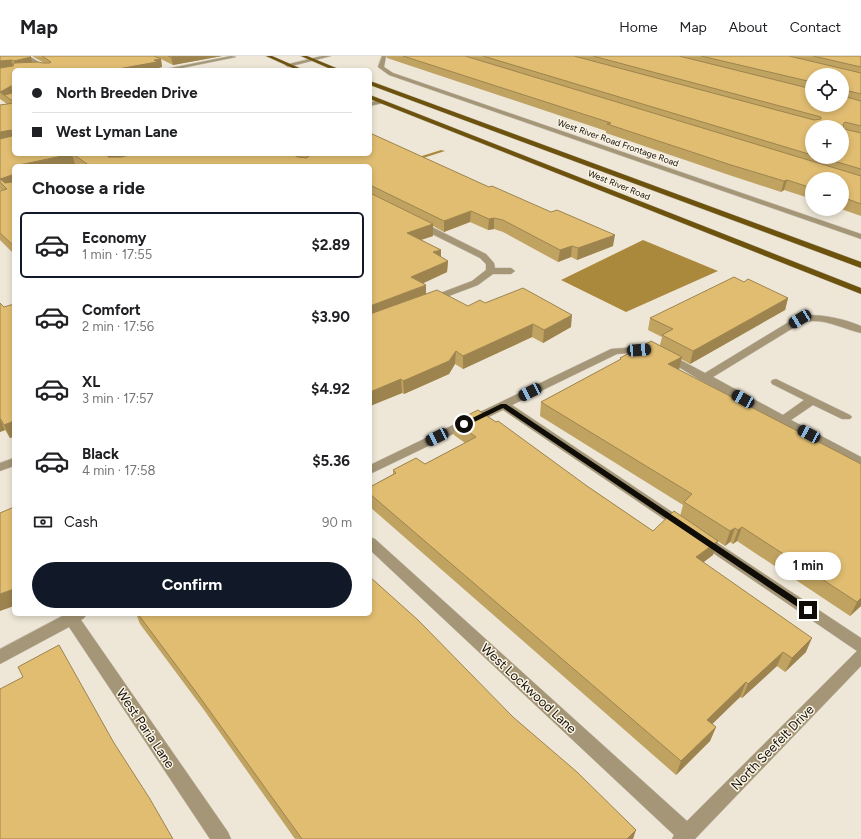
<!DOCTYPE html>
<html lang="en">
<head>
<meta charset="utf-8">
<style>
  body { margin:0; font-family:Figtree,sans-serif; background:#f6f6f6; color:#202124; height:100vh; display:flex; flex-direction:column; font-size:15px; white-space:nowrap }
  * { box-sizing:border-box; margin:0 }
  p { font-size:13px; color:#757577 }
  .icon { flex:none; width:22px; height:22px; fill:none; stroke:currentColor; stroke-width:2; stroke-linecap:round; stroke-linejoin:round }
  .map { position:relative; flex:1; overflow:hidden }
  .sheet { position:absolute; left:12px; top:108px; width:360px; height:452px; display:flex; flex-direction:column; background:#fff; border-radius:6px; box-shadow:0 2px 6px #0003 }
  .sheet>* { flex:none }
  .guide { position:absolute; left:12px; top:12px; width:360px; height:88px; border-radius:6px; box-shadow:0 2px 6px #0003; display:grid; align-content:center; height:88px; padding:0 20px; background:#fff }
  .controls { position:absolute; left:805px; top:12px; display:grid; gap:8px }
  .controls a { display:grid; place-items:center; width:44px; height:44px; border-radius:50%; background:#fff; box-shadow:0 2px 6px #0003; font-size:20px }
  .end { position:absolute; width:18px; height:18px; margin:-9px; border:5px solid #100d08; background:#fff; box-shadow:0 0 0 2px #fff }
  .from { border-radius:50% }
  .bubble { position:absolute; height:28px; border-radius:14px; background:#fff; box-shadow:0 2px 6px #0003; font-size:13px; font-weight:700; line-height:28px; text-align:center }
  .car { position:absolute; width:12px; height:24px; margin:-12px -6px; border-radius:5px; box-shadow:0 0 3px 1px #0007; background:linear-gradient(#222 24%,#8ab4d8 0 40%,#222 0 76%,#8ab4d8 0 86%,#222 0) }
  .guide b { display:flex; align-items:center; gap:14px; height:38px; font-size:15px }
  .guide b+b { border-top:1px solid #e0e0e0 }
  .guide i { width:10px; height:10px; background:#202124 }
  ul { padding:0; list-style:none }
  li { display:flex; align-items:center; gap:12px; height:66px; margin:0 8px 6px; padding:0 12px; border:2px solid transparent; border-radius:6px }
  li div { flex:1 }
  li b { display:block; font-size:15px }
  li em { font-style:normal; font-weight:700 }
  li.selected { border-color:#111827 }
  li>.icon { width:36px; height:36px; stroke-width:1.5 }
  h2 { padding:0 20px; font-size:18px; line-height:48px }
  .pay { display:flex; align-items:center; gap:10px; height:44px; padding:0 20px; font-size:15px }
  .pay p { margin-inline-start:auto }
  .button { display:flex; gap:8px; margin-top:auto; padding:8px 20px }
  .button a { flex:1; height:46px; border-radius:24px; background:#111827; color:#fff; font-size:16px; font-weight:700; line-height:46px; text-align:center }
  header { display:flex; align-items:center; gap:24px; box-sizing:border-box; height:56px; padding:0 20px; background:#fff; border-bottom:1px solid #e0e0e0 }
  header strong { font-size:19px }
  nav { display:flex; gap:22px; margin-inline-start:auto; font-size:14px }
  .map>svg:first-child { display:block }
</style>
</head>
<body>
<header>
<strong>Map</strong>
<nav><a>Home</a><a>Map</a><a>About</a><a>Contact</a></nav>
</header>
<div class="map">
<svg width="861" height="783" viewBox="0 0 861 783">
  <rect width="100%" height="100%" fill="#eee7d7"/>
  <path fill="#aa893c" d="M 643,184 L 718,215 L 626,256 L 561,224 Z"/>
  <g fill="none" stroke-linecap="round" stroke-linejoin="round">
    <path fill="#aa893c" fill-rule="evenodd" d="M 441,94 L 445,95 L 414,105 L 409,104 Z"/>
    <defs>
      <path id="lane" d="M 23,0 L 29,0 L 52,14 L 45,14 Z
        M 231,0 L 236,1 L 172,14 L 161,14 Z
        M 808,259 C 827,259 844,263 861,270 L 861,277 C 839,272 826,262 803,266 L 713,321 L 783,359 L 804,344 L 772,328 L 771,326 L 772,324 L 776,323 L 850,359 L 852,361 L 850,363 L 842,363 L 813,349 L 791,364 L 861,401 L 861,410 L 700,324 L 662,301 L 667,298 L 671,299 L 705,317 L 797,261 Z
        M 650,290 L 655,293 L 654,295 L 617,298 L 512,349 L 687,466 L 689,469 L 687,472 L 682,474 L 677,472 L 503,354 L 370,418 L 370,409 L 611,293 Z
        M 702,478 L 707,480 L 861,582 L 861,610 L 695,783 L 672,783 L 674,779 L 370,494 L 370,481 L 375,483 L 687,765 L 857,595 L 697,486 L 695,483 L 697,480 Z
        M 66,558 L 87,558 L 84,562 L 81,564 L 228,776 L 231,783 L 210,783 L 69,571 L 0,608 L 0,593 Z"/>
      <path id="street" d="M 322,0 L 331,0 L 288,11 L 285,9 Z
        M 382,0 L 386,0 L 384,11 L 393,17 L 861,178 L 861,183 L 389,19 L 378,11 Z
        M 381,44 L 383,45 L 383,47 L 370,50 L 370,46 Z
        M 416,166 L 422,166 L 486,198 L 494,207 L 495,212 L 511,212 L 515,215 L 511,218 L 493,218 L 478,229 L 433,246 L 427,246 L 425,244 L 427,242 L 472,225 L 486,214 L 486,208 L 480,202 L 416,170 Z
        M 14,402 L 14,410 L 0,415 L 0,407 Z"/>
      <path id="primary" d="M 266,0 L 272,0 L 304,14 L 297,14 Z
        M 301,0 L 307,0 L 341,14 L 333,14 Z
        M 370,25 L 861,206 L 861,212 L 370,29 Z
        M 370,39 L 861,232 L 861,238 L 370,43 Z"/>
    </defs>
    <use href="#lane" stroke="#cac4b6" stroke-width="1"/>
    <use href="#street" stroke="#cac4b6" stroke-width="1"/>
    <use href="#primary" stroke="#cac4b6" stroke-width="1"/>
    <use href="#lane" fill="#a49677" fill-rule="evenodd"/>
    <use href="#street" fill="#a49677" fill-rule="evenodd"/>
    <use href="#primary" fill="#6c520c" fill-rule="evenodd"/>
  </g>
  <path fill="#c1a361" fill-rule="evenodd" d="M 0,0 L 31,1 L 33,6 L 44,7 L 32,0 L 222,0 L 173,9 L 161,3 L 162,11 L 158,12 L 159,14 L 14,14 L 14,98 L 370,98 L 613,190 L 577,204 L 571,201 L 558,206 L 503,176 L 494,173 L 488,174 L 470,166 L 444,176 L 433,170 L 433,180 L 421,184 L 441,194 L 441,201 L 448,205 L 447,216 L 423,227 L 426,238 L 468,250 L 485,247 L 571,271 L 543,287 L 532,281 L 463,313 L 455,308 L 449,318 L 404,338 L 402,337 L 370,350 L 370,110 L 78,110 L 75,108 L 65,110 L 14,110 L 14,198 L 0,184 L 0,135 L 1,135 L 0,133 L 0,49 L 7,48 L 0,43 Z
    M 386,0 L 861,0 L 861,160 L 841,153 L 842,153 L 842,123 L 812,123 L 812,143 L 784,134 L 781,136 L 729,119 L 606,77 L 606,75 L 387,2 ZM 812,19 L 842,49 L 812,49 ZM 812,71 L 842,101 L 812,101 Z
    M 744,226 L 788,242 L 785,254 L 690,308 L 681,303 L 678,314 L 838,396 L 861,408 L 861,550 L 850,560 L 737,485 L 733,488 L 730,486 L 725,490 L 680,460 L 683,449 L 540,360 L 541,346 L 620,304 L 620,302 L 660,289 L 662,281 L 648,274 L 650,262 Z
    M 0,247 L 4,251 L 10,382 L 5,374 L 0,376 Z
    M 454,366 L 587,430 L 653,475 L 713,499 L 703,506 L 806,596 L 785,616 L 777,610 L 742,642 L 740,641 L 712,668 L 716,671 L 710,685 L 676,719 L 370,451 L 370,431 L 393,418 L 393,414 L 425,408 L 465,387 L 454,379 Z
    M 136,558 L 370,558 L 627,783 L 295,783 L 204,654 L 140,568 Z"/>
  <path fill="#9d844f" d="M 178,0 L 222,0 L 173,9 L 171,1 Z
    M 31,1 L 33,8 L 17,13 L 14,5 Z
    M 161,3 L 162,11 L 158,12 L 159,14 L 112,14 Z
    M 11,4 L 14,12 L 0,13 L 0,5 Z
    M 11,30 L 13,39 L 8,42 L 0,36 Z
    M 11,74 L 14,84 L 0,86 L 0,76 Z
    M 72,98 L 75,108 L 65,110 L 15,110 Z
    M 110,98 L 150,98 L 110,110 L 108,101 L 108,99 Z
    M 12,119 L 14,127 L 6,133 L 0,123 Z
    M 787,124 L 784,134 L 781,136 L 784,125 Z
    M 471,155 L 470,166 L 444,176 L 444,165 Z
    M 494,162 L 494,173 L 488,174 L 489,163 Z
    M 433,168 L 433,180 L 408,188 L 407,177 Z
    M 615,179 L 613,190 L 577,204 L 578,192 Z
    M 572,190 L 571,201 L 558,206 L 560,194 Z
    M 441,194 L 441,206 L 433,196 Z
    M 448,205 L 447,216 L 411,233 L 411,221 Z
    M 426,229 L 426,241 L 370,262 L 370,250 Z
    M 788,242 L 785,254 L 690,308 L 693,295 Z
    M 572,259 L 571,271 L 543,287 L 544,274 Z
    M 533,268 L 532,281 L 463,313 L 463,300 Z
    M 456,295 L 455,308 L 449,318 L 404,338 L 403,325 Z
    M 682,301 L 679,314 L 665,321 L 668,308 Z
    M 401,323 L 402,337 L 370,350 L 370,336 Z
    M 0,363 L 5,374 L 0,376 Z
    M 14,365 L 14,381 L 10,382 L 4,369 Z
    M 742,471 L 737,485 L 733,488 L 738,474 Z
    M 735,472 L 730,486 L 725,490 L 730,475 Z
    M 718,485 L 713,499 L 692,515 L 696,501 Z
    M 14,533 L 14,550 L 0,555 L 0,538 Z
    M 861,542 L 861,550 L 850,560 L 857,546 Z
    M 812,582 L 806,596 L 785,616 L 792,602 Z
    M 783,596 L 777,610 L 742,642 L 748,628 Z
    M 746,626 L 740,641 L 702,678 L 707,664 Z
    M 716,671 L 710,685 L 676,719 L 681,705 Z
    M 636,774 L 633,783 L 627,783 Z"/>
  <path fill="#e0bd71" stroke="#9d844f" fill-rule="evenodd" d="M 0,0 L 30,0 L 31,1 L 14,5 L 11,4 L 0,5 Z
    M 42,0 L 154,0 L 161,3 L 154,4 L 157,6 L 112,14 L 14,14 L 14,46 L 0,36 L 5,39 L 12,37 L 13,31 L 11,30 L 0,36 L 0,12 L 13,10 L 14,7 L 38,6 L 43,7 L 50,7 L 51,6 Z
    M 168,0 L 178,0 L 171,1 Z
    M 403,0 L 465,0 L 861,120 L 861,148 L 842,141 L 842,123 L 812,123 L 812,132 L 787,124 L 784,125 L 731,109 L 607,68 L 611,67 Z
    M 483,0 L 574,0 L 814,64 L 821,63 L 821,61 L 593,0 L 679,0 L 812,33 L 812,49 L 842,49 L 842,19 L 812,19 L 812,26 L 701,0 L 789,0 L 861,17 L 861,38 L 845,34 L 843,35 L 843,40 L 861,45 L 861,70 L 845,66 L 843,68 L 844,73 L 861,77 L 861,113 L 820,101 L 842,101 L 842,71 L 812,71 L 812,99 Z
    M 813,0 L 861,0 L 861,11 Z
    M 14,47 L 14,98 L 72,98 L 14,110 L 14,190 L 0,177 L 0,135 L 7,133 L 0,126 L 0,83 L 12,80 L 13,76 L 11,74 L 0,76 L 0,49 ZM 12,119 L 12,126 L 5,127 L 0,123 Z
    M 370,77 L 489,131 L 492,130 L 551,156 L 557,154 L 615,179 L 578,192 L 572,190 L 560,194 L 503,164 L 494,162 L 489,163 L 471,155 L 444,165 L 370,129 L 370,110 L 90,110 L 73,98 L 110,98 L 108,99 L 108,101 L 121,101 L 134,98 L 292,98 L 298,101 L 307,102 L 309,100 L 306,98 L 370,98 Z
    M 370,137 L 433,168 L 407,177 L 441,194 L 433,196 L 448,205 L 411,221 L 426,229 L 370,250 Z
    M 734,221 L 744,226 L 748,223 L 788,242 L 693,295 L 662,279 L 673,273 L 650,262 Z
    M 523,232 L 572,259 L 544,274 L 533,268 L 463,300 L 456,295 L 449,305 L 403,325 L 401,323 L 370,336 L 370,258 L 437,234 L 468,250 L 480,244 L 485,247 Z
    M 0,247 L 4,251 L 14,248 L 14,365 L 4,369 L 0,362 Z
    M 651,285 L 682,301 L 668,308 L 838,396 L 861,408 L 861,542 L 857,546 L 742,471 L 738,474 L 735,472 L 730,475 L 684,446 L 692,438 L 541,346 L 621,303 L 620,302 Z
    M 478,354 L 496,366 L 498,365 L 587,430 L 653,475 L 674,455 L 718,485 L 696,501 L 812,582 L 792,602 L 783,596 L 748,628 L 746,626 L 707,664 L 716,671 L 681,705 L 370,438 L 370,431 L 396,417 L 393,414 L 416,402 L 425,408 L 476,381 L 454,366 Z
    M 14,451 L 14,533 L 0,538 L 0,457 Z
    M 370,521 L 418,564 L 513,661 L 577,716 L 636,774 L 627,783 L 302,783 L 199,640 L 138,558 L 370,558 Z
    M 59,589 L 114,687 L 150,743 L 173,783 L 0,783 L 0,633 L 23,621 L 18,611 Z"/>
  <path fill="#100d08" d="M 501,348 L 506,348 L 811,552 L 811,556 L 805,556 L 503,352 L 466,370 L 460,368 Z"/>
  <g text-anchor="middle" stroke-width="3" stroke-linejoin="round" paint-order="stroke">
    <g font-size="9" fill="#100d08" stroke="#fbf4e4">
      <text transform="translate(618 87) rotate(19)" y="3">West River Road Frontage Road</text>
      <text transform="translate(619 129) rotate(22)" y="3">West River Road</text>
    </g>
    <g font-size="13" fill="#100d08" stroke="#fbf4e4">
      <text transform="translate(529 632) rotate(43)" y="5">West Lockwood Lane</text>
      <text transform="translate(146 672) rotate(56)" y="5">West Paria Lane</text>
      <text transform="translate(772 691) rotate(-46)" y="5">North Seefelt Drive</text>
    </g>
  </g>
</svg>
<div class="controls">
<a><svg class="icon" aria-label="locate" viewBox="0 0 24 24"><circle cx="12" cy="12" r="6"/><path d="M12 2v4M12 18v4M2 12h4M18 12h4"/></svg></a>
<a>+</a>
<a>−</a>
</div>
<i class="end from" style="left:464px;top:368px"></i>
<i class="end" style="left:808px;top:554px"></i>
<div class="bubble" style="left:775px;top:496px;width:66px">1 min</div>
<i class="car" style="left:800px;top:263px;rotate:239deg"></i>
<i class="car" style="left:639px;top:294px;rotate:86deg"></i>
<i class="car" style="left:530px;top:336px;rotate:244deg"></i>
<i class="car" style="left:743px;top:343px;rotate:299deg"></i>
<i class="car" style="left:809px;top:378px;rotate:298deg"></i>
<i class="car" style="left:437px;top:381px;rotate:244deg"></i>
<div class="guide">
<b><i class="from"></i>North Breeden Drive</b>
<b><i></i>West Lyman Lane</b>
</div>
<section class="sheet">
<h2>Choose a ride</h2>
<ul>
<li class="selected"><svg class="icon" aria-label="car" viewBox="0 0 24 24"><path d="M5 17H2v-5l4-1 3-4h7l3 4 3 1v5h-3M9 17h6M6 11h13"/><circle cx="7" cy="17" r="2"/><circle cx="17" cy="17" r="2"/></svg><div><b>Economy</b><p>1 min · 17:55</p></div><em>$2.89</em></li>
<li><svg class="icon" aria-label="car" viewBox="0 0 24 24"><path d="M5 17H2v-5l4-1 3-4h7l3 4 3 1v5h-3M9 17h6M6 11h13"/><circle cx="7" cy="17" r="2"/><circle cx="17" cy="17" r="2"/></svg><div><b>Comfort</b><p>2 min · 17:56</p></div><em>$3.90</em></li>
<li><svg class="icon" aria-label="car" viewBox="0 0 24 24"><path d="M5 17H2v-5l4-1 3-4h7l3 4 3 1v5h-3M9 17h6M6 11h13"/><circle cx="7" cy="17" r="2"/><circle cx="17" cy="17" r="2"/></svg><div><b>XL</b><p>3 min · 17:57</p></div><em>$4.92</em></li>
<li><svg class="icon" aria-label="car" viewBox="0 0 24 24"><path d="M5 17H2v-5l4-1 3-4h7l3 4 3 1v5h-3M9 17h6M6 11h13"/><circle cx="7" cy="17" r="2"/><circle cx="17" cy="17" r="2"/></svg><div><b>Black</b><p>4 min · 17:58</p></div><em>$5.36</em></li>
</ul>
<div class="pay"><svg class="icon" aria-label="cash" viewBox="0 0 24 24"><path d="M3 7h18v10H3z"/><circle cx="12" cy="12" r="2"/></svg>Cash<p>90 m</p></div>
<div class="button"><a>Confirm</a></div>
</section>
</div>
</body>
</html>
